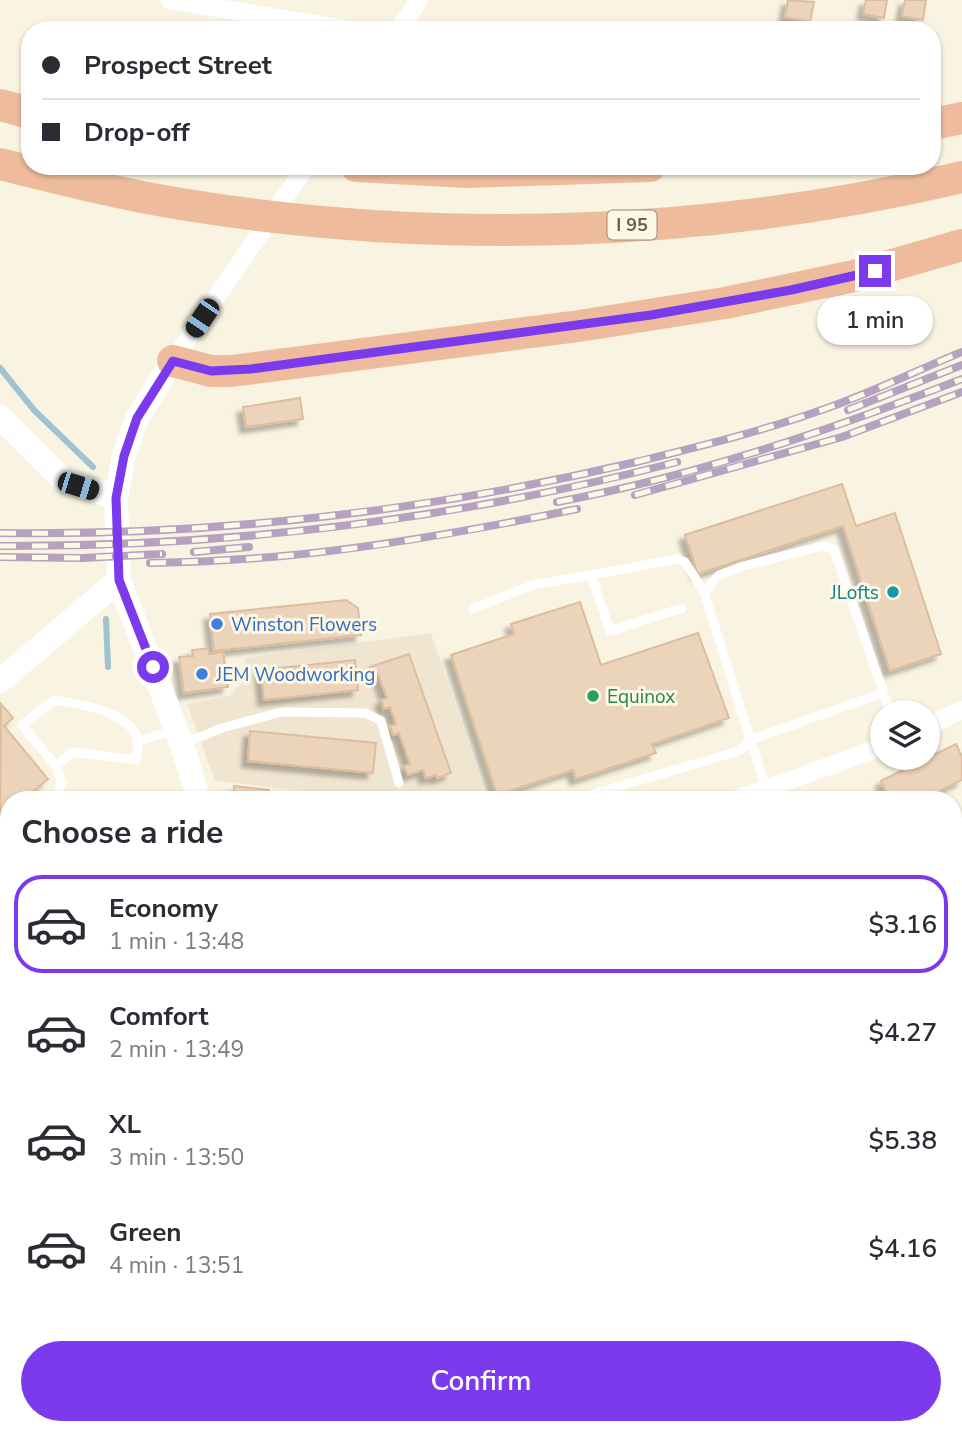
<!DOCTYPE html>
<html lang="en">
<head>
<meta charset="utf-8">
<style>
  body { margin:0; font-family:"Nunito Sans",sans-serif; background:#f7f7f7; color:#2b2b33; height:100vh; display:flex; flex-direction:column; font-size:26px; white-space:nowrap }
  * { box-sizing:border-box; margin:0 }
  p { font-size:23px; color:#7c7c81 }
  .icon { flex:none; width:38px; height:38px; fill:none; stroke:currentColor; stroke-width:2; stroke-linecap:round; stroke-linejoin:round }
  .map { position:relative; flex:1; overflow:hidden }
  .panel { position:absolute; left:0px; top:791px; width:962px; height:644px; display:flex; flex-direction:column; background:#fff; border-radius:28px 28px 0 0; box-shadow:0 2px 5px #0004 }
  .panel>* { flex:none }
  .guide { position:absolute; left:21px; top:21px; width:920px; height:154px; border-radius:28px; box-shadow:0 2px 5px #0004; display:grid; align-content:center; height:154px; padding:0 21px; background:#fff }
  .fabs { position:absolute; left:870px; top:700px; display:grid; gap:14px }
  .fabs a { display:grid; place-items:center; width:70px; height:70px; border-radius:50%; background:#fff; box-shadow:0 2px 5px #0004; font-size:35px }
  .end { position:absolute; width:32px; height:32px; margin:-16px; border:9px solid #7c3aed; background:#fff; box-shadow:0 0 0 4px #fff }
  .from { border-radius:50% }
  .bubble { position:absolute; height:49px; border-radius:24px; background:#fff; box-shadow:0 2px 5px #0004; font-size:23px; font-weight:600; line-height:49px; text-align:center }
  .car { position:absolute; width:21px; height:42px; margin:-21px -10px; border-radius:9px; box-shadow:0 0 5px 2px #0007; background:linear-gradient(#222 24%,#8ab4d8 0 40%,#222 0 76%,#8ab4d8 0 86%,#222 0) }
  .guide b { display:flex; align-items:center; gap:24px; height:66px; font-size:26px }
  .guide b+b { border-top:2px solid #e1e1e2 }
  .guide i { width:18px; height:18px; background:#2b2b33 }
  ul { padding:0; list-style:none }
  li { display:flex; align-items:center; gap:21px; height:98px; margin:0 14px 10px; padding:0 7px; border:4px solid transparent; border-radius:28px }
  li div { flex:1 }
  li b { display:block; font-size:26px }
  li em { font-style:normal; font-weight:600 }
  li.current { border-color:#7c3aed }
  li>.icon { width:63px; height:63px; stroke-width:1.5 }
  h2 { padding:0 21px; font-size:32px; line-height:84px }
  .cta { display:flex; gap:14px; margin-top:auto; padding:14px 21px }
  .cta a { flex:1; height:80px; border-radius:42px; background:#7c3aed; color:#fff; font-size:28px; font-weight:600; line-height:80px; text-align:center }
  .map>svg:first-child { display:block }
</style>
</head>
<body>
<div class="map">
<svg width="962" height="1435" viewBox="0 0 962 1435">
  <defs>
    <filter id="shadow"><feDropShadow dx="-6" dy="6" stdDeviation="2" flood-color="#0004"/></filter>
  </defs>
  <rect width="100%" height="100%" fill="#f9f3e1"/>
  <path fill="#f0e5d0" d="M 431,633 L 487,800 L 384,800 L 215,781 L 187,704 L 229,696 L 243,682 L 245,658 Z"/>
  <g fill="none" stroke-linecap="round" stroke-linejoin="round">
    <path stroke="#9fc3d1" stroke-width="6" d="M 0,368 L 34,410 L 93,467
      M 106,619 L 108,667
      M 0,1235 L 9,1249
      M 0,1329 L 9,1307"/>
  </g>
  <path fill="#ecd4bb" stroke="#ddbd9d" stroke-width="2" filter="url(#shadow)" d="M 788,0 L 814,2 L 810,22 L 785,17 Z
    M 866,0 L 887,0 L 884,18 L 863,14 Z
    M 905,0 L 926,0 L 923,20 L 902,16 Z
    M 300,398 L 303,419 L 246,427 L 243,407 Z
    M 842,484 L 856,526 L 895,513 L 941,654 L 890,671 L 843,526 L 698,574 L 685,535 Z
    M 346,600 L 358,608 L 361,635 L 214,651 L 210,614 Z
    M 580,602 L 601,665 L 698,633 L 729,718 L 652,744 L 656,753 L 576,779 L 573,770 L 497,795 L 451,655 L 514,634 L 511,624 Z
    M 209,648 L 209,654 L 223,652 L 228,687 L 184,693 L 179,657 L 193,656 L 192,650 Z
    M 409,654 L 451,773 L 437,778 L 436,775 L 426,778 L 423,770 L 408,775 L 404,766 L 410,764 L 399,733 L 393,735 L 390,726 L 396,724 L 390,707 L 384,709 L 381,700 L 387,698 L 378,674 L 373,676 L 370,667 Z
    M 355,660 L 358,690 L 264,700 L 261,670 Z
    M 1,704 L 13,718 L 4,726 L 48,779 L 23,800 L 9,800 L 9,816 L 7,813 L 0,819 Z
    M 250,731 L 376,743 L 373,773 L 248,761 Z
    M 956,744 L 962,757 L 962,780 L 922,800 L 890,800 L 881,781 Z
    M 234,786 L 269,790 L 268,799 L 276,800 L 233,800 Z
    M 962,927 L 962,978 L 961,978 L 958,969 L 954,966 L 954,932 Z
    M 9,939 L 9,1008 L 0,1003 L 0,952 Z
    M 956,989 L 962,1004 L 962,1025 L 954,1030 Z
    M 2,1009 L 9,1013 L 9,1095 L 6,1100 L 0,1097 L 0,1014 Z
    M 3,1149 L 9,1152 L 9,1184 L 0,1179 L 0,1155 Z
    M 0,1187 L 9,1192 L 9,1204 L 5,1210 L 0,1207 Z
    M 0,1382 L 9,1385 L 9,1416 L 4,1428 L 0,1427 Z
    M 85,1426 L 125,1426 L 122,1435 L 107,1435 Z
    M 175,1426 L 188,1426 L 198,1430 L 196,1435 L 172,1435 Z
    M 400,1426 L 425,1426 L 430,1428 L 427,1435 L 419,1435 Z"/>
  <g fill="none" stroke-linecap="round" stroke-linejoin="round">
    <path stroke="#fff" stroke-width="9" d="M 704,592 L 719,575 L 743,566 L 823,546 L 834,549 L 890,712
      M 682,608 L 610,631 L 591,575 L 677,559 L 685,562 L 704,592 L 766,789
      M 473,609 L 533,585 L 591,575
      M 139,741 L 174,730
      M 183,744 L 222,728 L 281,712 L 366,713 L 381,721 L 399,783
      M 54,800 L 62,783 L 56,766 L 22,725 L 54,700 C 78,704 137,712 138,744 C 138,749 137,755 136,760 L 73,752 L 56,766
      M 573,800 L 739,751 L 750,740 L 883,693"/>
    <path stroke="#fff" stroke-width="18" d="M 170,0 L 349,30
      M 398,30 L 419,0
      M 173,361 L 306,166
      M 928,726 L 962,710
      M 735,800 L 882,747
      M 954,850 L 962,840
      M 954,1083 L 962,1075
      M 0,1117 L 9,1122
      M 956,1347 L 962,1368
      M 353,1435 L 356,1426
      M 795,1435 L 801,1426"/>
    <path stroke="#fff" stroke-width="24" d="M 173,361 L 137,418 L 124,456 L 116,498 L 119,580 L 182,745 L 199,800
      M 0,417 L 62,479 L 116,498
      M 0,681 L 119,580
      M 0,867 L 9,868
      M 954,1348 L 962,1346
      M 42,1435 L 45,1426"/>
    <path stroke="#eebc9d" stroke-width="32" d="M 0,105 L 30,113
      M 933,124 L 962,118
      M 0,164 C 60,179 120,194 181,204 C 439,246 707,237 962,177
      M 356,166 L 467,172 L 650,166
      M 173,361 L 211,371 L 231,371 L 579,326 L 725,303 L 854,276 L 962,245"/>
    <defs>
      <path id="rail" d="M 848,410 L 962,365
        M 635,495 L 842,437 L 962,392
        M 557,502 C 695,476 831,430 962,379
        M 0,533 C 213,536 429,511 636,462 C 701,446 767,430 830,407 C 875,391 918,370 962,352
        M 0,546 C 231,547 454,520 677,462
        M 194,552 L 249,547
        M 0,557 L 82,558 L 162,554
        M 150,563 C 194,562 239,560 283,556 C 382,547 480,529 577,509"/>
    </defs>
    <use href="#rail" stroke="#b6a2c0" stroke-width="8"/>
    <use href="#rail" stroke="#fdf7e6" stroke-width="5" stroke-dasharray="16" stroke-linecap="butt"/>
  </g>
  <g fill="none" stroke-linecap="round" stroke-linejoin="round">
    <path stroke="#7c3aed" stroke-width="9" d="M 153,667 L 119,580 L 116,498 L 124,456 L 137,418 L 173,361 L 211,371 L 251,369 L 651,315 L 791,290 L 875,271"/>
  </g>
  <circle fill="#0f9aa8" stroke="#fdf7e6" stroke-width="2.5" cx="893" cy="592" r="7"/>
  <g fill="#3f7fe0" stroke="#fdf7e6" stroke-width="2.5">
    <circle cx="217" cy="624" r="7"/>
    <circle cx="202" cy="674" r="7"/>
  </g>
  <circle fill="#2e9e5b" stroke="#fdf7e6" stroke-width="2.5" cx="593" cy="696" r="7"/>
  <g text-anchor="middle" stroke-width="6" stroke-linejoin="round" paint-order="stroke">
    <rect fill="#fdf7e6" stroke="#988a7a" stroke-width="2" x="607.5" y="210.5" width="49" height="29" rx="5"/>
    <g font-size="18" font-weight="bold" fill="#6d5b4b">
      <text x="632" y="231">I 95</text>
    </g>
    <g font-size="19" fill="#0d838f" stroke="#fdf7e6" text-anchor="end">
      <text x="879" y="599">JLofts</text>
    </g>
    <g font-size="19" fill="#366cbe" stroke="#fdf7e6" text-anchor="start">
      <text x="231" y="631">Winston Flowers</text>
      <text x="216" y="681">JEM Woodworking</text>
    </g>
    <g font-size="19" fill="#27864d" stroke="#fdf7e6" text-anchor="start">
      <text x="607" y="703">Equinox</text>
    </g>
  </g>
</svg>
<div class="fabs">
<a><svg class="icon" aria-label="layers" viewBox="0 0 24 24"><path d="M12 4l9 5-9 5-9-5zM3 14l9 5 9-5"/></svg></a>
</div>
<i class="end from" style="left:153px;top:667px"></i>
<i class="end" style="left:875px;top:271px"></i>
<div class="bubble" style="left:817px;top:296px;width:116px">1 min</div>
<i class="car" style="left:202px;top:318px;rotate:214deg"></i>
<i class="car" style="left:78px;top:486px;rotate:107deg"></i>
<div class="guide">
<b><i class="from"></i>Prospect Street</b>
<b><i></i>Drop-off</b>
</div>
<section class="panel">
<h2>Choose a ride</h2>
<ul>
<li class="current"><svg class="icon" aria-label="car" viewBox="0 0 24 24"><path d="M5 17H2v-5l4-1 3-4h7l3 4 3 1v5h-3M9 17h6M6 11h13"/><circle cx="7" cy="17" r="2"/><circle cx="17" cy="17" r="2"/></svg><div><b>Economy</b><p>1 min · 13:48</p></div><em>$3.16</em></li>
<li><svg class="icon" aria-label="car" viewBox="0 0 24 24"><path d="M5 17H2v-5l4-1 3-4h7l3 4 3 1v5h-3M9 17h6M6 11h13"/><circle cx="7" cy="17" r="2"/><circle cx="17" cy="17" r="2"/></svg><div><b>Comfort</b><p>2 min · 13:49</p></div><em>$4.27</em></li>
<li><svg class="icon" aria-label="car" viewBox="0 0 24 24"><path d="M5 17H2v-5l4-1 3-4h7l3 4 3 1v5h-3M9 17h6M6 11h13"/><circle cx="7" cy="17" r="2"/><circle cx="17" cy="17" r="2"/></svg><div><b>XL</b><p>3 min · 13:50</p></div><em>$5.38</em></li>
<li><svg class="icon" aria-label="car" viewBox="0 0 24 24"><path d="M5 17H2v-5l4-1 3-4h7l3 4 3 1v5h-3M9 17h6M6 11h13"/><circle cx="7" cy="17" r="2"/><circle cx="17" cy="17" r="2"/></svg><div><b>Green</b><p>4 min · 13:51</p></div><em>$4.16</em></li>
</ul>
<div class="cta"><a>Confirm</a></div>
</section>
</div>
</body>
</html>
